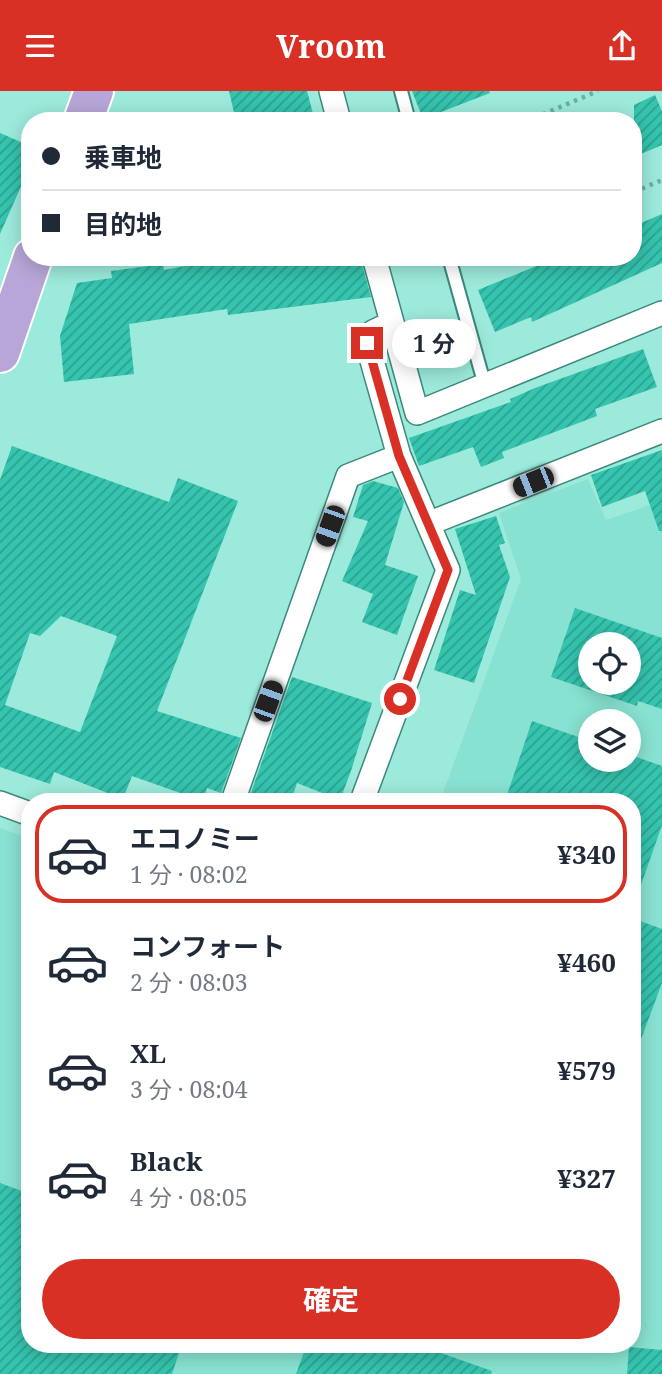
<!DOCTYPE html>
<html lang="ja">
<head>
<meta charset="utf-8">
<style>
  body { margin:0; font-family:"Noto Serif","Noto Sans JP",serif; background:#f2f2f3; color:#1f2937; height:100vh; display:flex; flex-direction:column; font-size:26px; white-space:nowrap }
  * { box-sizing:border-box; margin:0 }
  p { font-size:23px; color:#747a83 }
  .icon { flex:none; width:38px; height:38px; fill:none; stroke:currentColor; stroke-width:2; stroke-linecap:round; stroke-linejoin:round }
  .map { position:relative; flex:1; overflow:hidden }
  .drawer { position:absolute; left:21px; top:702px; width:620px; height:560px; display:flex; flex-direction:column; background:#fff; border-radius:28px; box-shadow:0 4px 18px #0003 }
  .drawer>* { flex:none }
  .hud { position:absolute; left:21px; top:21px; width:621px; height:154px; border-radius:28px; box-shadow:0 4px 18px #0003; display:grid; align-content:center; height:154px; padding:0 21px; background:#fff }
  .buttons { position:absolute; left:578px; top:541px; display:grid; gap:14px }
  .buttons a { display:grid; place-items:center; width:63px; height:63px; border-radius:50%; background:#fff; box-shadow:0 4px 18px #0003; font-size:35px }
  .end { position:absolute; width:32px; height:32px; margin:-16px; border:9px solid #d93025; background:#fff; box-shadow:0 0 0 4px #fff }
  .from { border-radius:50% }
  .bubble { position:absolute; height:49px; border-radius:24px; background:#fff; box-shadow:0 4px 18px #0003; font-size:23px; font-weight:700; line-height:49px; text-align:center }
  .car { position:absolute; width:21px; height:42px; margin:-21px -10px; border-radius:9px; box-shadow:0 0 5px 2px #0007; background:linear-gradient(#222 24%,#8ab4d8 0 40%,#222 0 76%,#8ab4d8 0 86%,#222 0) }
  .hud b { display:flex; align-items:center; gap:24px; height:66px; font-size:26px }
  .hud b+b { border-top:2px solid #e0e1e3 }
  .hud i { width:18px; height:18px; background:#1f2937 }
  ul { padding:12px 0 0; list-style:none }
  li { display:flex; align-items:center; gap:21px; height:98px; margin:0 14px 10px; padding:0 7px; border:4px solid transparent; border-radius:28px }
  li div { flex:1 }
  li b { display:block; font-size:26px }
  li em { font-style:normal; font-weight:700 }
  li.on { border-color:#d93025 }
  li>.icon { width:63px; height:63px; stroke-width:1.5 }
  .cta { display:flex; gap:14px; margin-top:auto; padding:14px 21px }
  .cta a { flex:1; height:80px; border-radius:42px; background:#d93025; color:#fff; font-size:28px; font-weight:700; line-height:80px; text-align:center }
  header { display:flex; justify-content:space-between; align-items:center; height:91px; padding:0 21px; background:#d93025; color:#fff; font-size:32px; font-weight:700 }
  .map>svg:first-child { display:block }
</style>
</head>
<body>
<header><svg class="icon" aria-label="menu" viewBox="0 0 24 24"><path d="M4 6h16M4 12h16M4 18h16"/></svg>Vroom<svg class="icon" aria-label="share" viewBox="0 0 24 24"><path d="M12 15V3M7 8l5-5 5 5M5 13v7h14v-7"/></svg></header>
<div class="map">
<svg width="662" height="1283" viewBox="0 0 662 1283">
  <defs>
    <pattern id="building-hatch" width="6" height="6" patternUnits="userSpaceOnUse" patternTransform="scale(1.75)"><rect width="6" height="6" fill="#35c4ae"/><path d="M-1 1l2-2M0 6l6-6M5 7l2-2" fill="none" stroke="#2ca18f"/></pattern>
  </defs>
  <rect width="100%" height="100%" fill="#9ceadb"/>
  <path fill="#88e2d1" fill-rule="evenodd" d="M 588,388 L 606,429 L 662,410 L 662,1283 L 0,1283 L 0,737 L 30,748 L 30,1253 L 632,1253 L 632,710 L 440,710 L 521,488 L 499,422 ZM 590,553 L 628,553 L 628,592 L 590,592 ZM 590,630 L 628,630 L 628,668 L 590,668 Z"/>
  <path fill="url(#building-hatch)" fill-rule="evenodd" d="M 229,0 L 307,0 L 315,30 L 236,30 Z
    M 412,0 L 489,0 L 490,2 L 423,28 Z
    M 655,4 L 662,20 L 662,54 L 634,66 L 634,14 Z
    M 0,42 L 30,55 L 30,75 L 0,143 Z
    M 662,123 L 662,172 L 532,231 L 531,226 L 495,241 L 478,199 L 558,166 L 634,166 L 634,135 Z
    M 230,166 L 360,166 L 371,206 L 228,224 L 227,218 L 129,233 L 134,283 L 64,291 L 60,245 L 77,192 L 112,187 L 111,180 L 163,173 L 164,179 Z
    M 643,258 L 657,296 L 595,318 L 597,325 L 502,361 L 504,367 L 481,376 L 473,356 L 419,375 L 409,347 L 511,311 L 510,308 L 535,297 Z
    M 12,355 L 169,411 L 178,387 L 238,410 L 157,620 L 241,647 L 221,702 L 207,697 L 203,710 L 132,685 L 123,708 L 54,681 L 50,693 L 0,676 L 0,389 ZM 61,525 L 117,545 L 80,641 L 5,614 L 30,542 L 40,545 Z
    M 662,359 L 662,440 L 659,440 L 645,400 L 602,416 L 591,384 Z
    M 373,390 L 398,397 L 404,411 L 385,474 L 418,485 L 397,544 L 362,531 L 373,503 L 342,490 L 368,430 L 353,426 L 363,394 Z
    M 496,425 L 505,452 L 499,454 L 510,486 L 474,592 L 434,579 L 460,499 L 476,504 L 455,438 Z
    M 575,517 L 662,547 L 662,618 L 638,610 L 637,615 L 551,586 ZM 590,553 L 628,553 L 628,592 L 590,592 Z
    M 292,586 L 372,612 L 351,680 L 340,709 L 297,692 L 291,710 L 248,710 Z
    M 532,630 L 590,650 L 590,668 L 628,668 L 628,663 L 662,675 L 662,734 L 635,811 L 632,811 L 632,710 L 505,710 Z
    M 632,827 L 662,838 L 662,892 L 634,967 L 632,967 Z
    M 0,1092 L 30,1103 L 30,1253 L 182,1253 L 172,1283 L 0,1283 Z
    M 307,1253 L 444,1253 L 441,1262 L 492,1280 L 491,1283 L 296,1283 Z
    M 629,1256 L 662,1259 L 662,1283 L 627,1283 Z"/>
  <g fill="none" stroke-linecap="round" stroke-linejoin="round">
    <defs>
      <path id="service" d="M 401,0 L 409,30
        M 449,166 L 485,295"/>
      <path id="minor" d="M 331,0 L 339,30
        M 374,166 L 417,322 L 662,222
        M 430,432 L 662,340
        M 233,710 L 348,385 L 399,365 L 367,252 L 373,241 L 392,232
        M 362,710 L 448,479 L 399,365
        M 0,712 L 30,723"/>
      <path id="trunk" d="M 83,30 L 94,0
        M 0,262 L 33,166"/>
    </defs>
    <use href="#service" stroke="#3a897b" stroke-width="16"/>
    <use href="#minor" stroke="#3a897b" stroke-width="26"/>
    <use href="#trunk" stroke="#fff" stroke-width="42"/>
    <path stroke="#6fada1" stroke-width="4.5" stroke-dasharray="3.5 5" stroke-linecap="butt" d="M 527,30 L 598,0
      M 634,101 L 662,89"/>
    <use href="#service" stroke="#fff" stroke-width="12"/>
    <use href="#minor" stroke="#fff" stroke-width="23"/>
    <use href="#trunk" stroke="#b7a6d7" stroke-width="38"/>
  </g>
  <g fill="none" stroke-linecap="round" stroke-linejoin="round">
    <path stroke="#d93025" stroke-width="9" d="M 367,252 L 399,365 L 448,479 L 400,608"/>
  </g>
</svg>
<div class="buttons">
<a><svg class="icon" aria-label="locate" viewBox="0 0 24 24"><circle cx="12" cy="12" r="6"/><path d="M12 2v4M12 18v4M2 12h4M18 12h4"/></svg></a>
<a><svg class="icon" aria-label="layers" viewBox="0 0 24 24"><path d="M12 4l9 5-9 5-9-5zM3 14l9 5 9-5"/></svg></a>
</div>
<i class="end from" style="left:400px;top:608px"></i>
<i class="end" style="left:367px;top:252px"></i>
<div class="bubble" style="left:392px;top:228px;width:84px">1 分</div>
<i class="car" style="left:533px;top:391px;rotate:248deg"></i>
<i class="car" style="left:330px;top:435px;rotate:200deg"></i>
<i class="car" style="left:268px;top:610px;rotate:20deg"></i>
<div class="hud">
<b><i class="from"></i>乗車地</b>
<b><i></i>目的地</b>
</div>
<section class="drawer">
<ul>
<li class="on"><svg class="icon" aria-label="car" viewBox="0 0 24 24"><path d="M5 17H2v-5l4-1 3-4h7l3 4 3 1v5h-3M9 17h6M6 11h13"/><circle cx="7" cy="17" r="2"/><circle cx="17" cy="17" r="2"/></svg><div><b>エコノミー</b><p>1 分 · 08:02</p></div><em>¥340</em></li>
<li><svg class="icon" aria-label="car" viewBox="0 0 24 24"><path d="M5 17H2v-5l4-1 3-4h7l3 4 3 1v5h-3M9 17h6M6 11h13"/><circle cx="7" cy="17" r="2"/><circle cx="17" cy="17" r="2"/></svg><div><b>コンフォート</b><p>2 分 · 08:03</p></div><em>¥460</em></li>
<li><svg class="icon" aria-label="car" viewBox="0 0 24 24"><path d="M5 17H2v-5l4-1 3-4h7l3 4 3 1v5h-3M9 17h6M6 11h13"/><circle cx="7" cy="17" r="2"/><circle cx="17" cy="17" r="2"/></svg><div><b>XL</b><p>3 分 · 08:04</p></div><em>¥579</em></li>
<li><svg class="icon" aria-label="car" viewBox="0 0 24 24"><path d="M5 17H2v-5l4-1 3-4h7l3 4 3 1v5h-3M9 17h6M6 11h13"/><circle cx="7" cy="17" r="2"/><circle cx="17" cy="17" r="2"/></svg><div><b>Black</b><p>4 分 · 08:05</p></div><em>¥327</em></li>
</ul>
<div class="cta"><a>確定</a></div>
</section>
</div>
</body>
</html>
